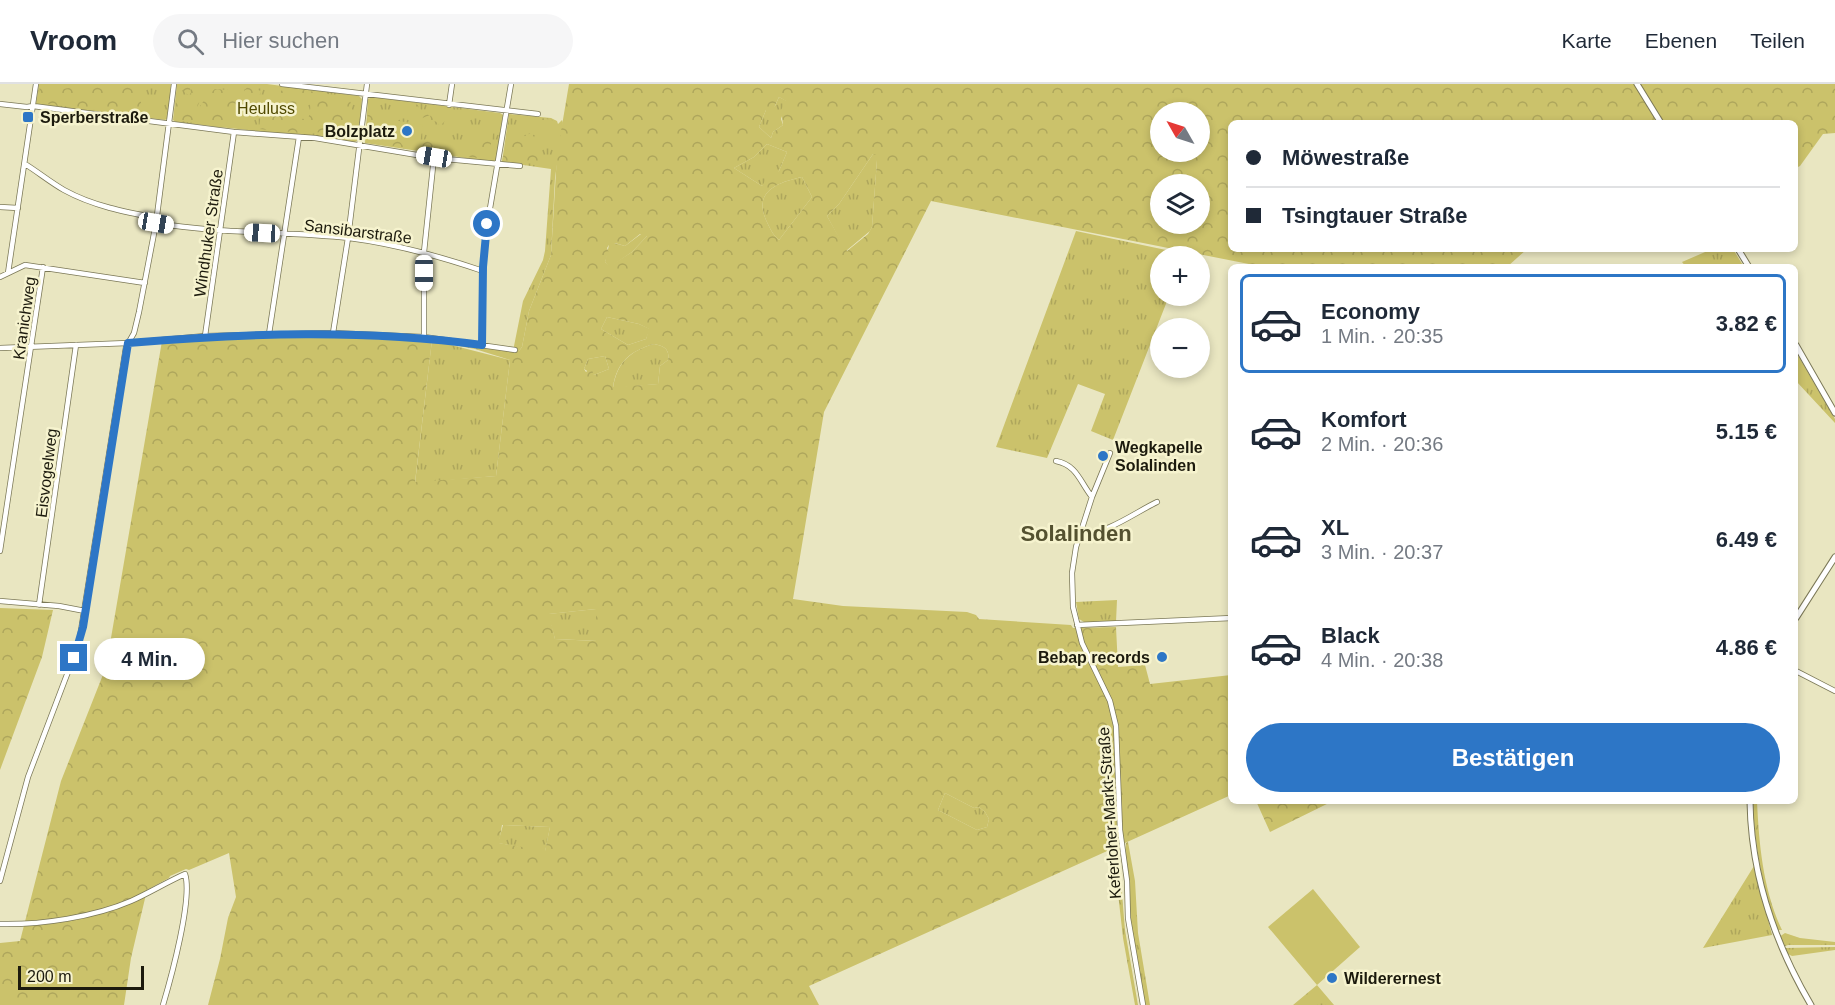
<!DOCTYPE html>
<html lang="de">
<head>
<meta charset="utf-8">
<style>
  body { margin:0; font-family:Helvetica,sans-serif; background:#f6f6f7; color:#1f2937; height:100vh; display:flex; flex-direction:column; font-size:22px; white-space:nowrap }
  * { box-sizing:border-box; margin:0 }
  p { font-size:20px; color:#747a83 }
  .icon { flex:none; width:33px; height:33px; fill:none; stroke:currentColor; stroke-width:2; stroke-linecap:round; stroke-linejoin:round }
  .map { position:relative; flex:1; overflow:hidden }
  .drawer { position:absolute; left:1228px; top:180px; width:570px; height:540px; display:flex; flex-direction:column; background:#fff; border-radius:9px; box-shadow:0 3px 9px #0003 }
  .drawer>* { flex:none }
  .banner { position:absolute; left:1228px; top:36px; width:570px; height:132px; border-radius:9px; box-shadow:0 3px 9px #0003; display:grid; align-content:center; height:132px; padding:0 18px; background:#fff }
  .needle { width:39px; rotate:309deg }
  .buttons { position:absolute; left:1150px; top:18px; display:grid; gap:12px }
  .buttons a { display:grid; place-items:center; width:60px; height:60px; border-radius:50%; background:#fff; box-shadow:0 3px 9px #0003; font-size:30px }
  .scale { position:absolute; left:18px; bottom:15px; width:126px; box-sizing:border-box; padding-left:6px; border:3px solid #1c1a0d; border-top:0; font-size:16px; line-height:21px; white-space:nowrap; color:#1c1a0d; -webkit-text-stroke:4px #f6f3ce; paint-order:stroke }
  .end { position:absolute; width:27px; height:27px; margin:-14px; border:8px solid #2d76c6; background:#fff; box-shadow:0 0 0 3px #fff }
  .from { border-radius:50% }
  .bubble { position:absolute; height:42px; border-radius:21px; background:#fff; box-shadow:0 3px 9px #0003; font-size:20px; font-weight:600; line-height:42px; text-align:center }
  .car { position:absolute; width:18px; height:36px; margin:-18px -9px; border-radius:8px; box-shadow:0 0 4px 2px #0007; background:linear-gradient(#fff 24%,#345 0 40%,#fff 0 76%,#345 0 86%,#fff 0) }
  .banner b { display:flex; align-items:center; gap:21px; height:57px; font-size:22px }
  .banner b+b { border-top:2px solid #e0e1e3 }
  .banner i { width:15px; height:15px; background:#1f2937 }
  ul { padding:10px 0 0; list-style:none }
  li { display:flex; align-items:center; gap:18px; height:99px; margin:0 12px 9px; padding:0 6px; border:3px solid transparent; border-radius:9px }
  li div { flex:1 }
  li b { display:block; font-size:22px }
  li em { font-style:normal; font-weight:600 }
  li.on { border-color:#2d76c6 }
  li>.icon { width:54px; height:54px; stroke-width:1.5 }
  .button { display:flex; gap:12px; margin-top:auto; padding:12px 18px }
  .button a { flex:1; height:69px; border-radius:36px; background:#2d76c6; color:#fff; font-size:24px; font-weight:600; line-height:69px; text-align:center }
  header { display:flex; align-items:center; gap:36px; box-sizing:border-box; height:84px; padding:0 30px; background:#fff; border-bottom:2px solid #e0e1e3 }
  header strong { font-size:28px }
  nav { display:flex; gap:33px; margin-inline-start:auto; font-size:21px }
  .search { width:420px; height:54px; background:#f6f6f7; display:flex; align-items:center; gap:15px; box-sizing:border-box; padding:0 21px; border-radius:33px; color:#747a83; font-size:22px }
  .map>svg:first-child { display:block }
</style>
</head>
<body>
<header>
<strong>Vroom</strong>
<div class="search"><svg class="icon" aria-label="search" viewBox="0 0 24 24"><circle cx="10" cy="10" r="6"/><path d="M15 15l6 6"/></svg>Hier suchen</div>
<nav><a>Karte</a><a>Ebenen</a><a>Teilen</a></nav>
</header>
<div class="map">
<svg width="1835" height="921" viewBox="0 0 1835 921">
  <defs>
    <pattern id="grass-tufts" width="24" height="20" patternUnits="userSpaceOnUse" patternTransform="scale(1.5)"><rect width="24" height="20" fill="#cbc26b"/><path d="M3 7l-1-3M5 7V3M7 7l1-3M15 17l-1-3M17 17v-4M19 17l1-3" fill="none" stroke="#aea65c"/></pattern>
    <pattern id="forest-crowns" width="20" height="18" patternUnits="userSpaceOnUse" patternTransform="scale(1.5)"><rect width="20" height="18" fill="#cbc26b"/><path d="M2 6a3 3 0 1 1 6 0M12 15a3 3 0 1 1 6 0" fill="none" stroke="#aea65c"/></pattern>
  </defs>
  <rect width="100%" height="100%" fill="#e9e6c1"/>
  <path fill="url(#grass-tufts)" d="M 39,0 L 171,0 L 168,34 L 165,36 L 36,20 Z
    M 177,0 L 267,0 L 359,12 L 362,15 L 358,56 L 355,58 L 176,38 L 173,36 Z
    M 373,13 L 500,29 L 503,31 L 496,76 L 492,78 L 365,59 L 368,15 Z
    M 779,13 L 787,17 L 781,35 L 783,41 L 773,48 L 771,54 L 759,43 L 766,26 L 775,22 Z
    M 509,30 L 551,34 L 557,37 L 558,40 L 562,36 L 563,39 L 555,94 L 551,171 L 529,227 L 522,263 L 519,267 L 513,267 L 523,217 L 543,176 L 545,167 L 551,85 L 502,78 Z
    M 767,60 L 787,68 L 779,87 L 762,102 L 734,84 L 754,73 Z
    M 873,70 L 877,70 L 877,76 L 872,143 L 870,147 L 846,167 L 827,132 L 839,120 Z
    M 802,93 L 812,113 L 779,156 C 772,150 770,144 766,136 C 753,107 779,98 802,93 Z
    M 1076,147 L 1185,170 L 1184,172 L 1161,172 L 1161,212 L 1169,212 L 1113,356 L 1091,347 L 1105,310 L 1078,300 L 1047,374 L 996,363 Z
    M 641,150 L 647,150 L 647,152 L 632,168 L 610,183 L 605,178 L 609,161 L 614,159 L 625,162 Z
    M 1712,165 L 1733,165 L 1744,183 L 1686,183 L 1682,178 Z
    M 607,233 L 639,240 L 650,245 L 646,255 L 628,261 L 601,245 Z
    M 432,256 L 510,276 L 496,392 L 415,399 Z
    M 654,260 C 664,262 670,265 668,276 L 660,282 L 658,300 L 613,304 C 617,278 630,267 654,260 Z
    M 1796,268 L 1835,335 L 1835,339 L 1796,297 Z
    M 605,272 L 609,285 L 594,291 L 584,285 L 588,275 Z
    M 1117,516 L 1116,538 L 1084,538 L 1079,535 L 1076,518 Z
    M 596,525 L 597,557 L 555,555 L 548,530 Z
    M 945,709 L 974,724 L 979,723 L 985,728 L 989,735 L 987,743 L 977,746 L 938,726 Z
    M 1753,717 L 1757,717 C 1759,760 1763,806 1782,846 L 1777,846 C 1763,804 1754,761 1753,717 Z
    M 503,741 L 550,743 L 545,768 L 498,759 Z
    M 1128,758 L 1135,797 L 1138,849 L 1150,921 L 1145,921 L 1132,850 L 1125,771 L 1126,759 Z
    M 1118,762 L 1125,846 L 1138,921 L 1135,921 L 1123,854 L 1113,764 Z
    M 1754,782 L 1772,851 L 1703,864 Z
    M 1785,849 L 1800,854 L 1835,858 L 1835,861 L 1788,861 L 1783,863 L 1779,853 Z
    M 1835,863 L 1835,866 L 1792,872 L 1788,870 L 1785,864 Z
    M 1317,901 L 1334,921 L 1293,921 Z"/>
  <path fill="url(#forest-crowns)" fill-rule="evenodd" d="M 40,0 L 45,0 L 45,3 L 50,2 L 54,6 L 69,4 L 69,0 L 143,0 L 140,14 L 144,32 L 38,19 Z
    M 180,0 L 189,3 L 188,0 L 198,0 L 201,14 L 196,26 L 192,23 L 191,4 L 190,3 L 191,9 L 188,11 L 180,3 Z
    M 569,0 L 1835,0 L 1835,49 L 1823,50 L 1800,82 L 1796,84 L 1796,39 L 1232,39 L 1232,165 L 1527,165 L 1507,183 L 1264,183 L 931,117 L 824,328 L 793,515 L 843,522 L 967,528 L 976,531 L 979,535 L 1071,541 L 1073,544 L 1116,543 L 1118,583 L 1145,581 L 1150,600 L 1231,591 L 1231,711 L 809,902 L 819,921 L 208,921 L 220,875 L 228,834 L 236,813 L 229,769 L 189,786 L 186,785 L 170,792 L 169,794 L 147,806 L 131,874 L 124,921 L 0,921 L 0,859 L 20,857 L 61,697 L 106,583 L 162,257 L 335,251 L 432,256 L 415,398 L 496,392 L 510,276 L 475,265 L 448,260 L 513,267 L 519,267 L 522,263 L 529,227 L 551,171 L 557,71 ZM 779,13 L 786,17 L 781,26 L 783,41 L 773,48 L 771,54 L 759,43 L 766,26 L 773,26 ZM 1161,28 L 1200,28 L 1200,68 L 1161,68 ZM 767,60 L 787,68 L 779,87 L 769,90 L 762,102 L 734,84 L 754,73 ZM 873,70 L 877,70 L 877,76 L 872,143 L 868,150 L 847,167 L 827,132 L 839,120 ZM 802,93 L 812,113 L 779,156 C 772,150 770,144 766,136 C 753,107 779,98 802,93 ZM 1161,100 L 1200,100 L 1200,140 L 1161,140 ZM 640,150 L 647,150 L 647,152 L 632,168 L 610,182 L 605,178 L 607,172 L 610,171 L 607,164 L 609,161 L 613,161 L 615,159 L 625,162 ZM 607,233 L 639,240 L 649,245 L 646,255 L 628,261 L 601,245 ZM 654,260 C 664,262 670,265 668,276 L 660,282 L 658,300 L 613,303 C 617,278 630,267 654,260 ZM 605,272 L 609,285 L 594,291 L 591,284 L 586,288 L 584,285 L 588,275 ZM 596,525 L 596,557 L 555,555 L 549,530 ZM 945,709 L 974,724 L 979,723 L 985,728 L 989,735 L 987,743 L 977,746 L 938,726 ZM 502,741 L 550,743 L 545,767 L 499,759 Z
    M 238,2 L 235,24 L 238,34 L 236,44 C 227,43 216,44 208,41 C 187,34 205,13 215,5 L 228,6 Z
    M 248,3 L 261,7 L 258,16 L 252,22 C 243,20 245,13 244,6 Z
    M 290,4 L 346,13 L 350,16 C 353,30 356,45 346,56 L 330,53 L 329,50 L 321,52 L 323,48 L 308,49 C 305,38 312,29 310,17 L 308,16 L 307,19 L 286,20 L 272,17 L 277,8 Z
    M 180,17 L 187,20 L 188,27 L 196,30 L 201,40 L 174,36 L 176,18 Z
    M 416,20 L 421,26 L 440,24 L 444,25 L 446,36 L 440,42 L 437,38 L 431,36 L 430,31 L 420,35 L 409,36 L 409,32 L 419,29 L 415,23 Z
    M 292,24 L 298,29 L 299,34 L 304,35 L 301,49 L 259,45 L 261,28 Z
    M 368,24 L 378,26 L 382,39 L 386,41 L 383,47 L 386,47 L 387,52 L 391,57 L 400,56 L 402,61 L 422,61 L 428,51 L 437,53 L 439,66 L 453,65 L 454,63 C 461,62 469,65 476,63 C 484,61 486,48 492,44 L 494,46 L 490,64 L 494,69 L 485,75 L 381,60 L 366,52 Z
    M 542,34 L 556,37 L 554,57 L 549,53 L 549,49 L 544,46 L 541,50 L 537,43 Z
    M 531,49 L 534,53 L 535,59 L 538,58 L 542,61 L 542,64 L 536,66 L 534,71 L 540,73 L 541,79 L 538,79 L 532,75 L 527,77 L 520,74 L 511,78 L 502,77 L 505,65 L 509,66 L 510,60 L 509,54 L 525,52 Z
    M 0,524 L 53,526 L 42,573 L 0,686 Z
    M 1256,717 L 1333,717 L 1270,748 Z"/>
  <path fill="#cbc26b" d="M 393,36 L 423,41 L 420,58 L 390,53 Z
    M 1313,805 L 1360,863 L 1317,901 L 1268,843 Z"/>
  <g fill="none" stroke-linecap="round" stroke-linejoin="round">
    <defs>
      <path id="minor" d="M 282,0 L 538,30
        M 0,20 L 27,23 L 33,22 L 234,48 L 315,54 L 435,74 L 520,82
        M 449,21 L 452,0
        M 25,80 C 38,88 50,98 64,106 C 93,122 125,128 157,134
        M 0,123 L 18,124
        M 156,139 C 220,150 285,147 349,154 C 396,160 439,172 483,187
        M 8,189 L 36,0
        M 0,193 L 25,181 L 145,199
        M 333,249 L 348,154 L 367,0
        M 269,250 L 299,53
        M 205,252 L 234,48
        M 424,253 L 424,168 L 434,73
        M 482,260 L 483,183 L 486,148 L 511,0
        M 0,264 L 128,259 L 205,252 L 333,249 L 424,253 L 515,266
        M 1110,369 L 1092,413 L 1076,463 L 1072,489 L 1073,523 L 1082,559 L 1110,617 L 1116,642 L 1120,746 L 1127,797 L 1128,834 L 1143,921
        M 1056,377 C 1077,381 1080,398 1092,413
        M 1081,449 C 1106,451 1134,429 1157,418
        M 0,467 L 43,183
        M 0,517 L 59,522 L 85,527
        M 39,521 L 76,261
        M 1077,541 L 1232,534
        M 1796,587 L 1835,607
        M 0,797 L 28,693 L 79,559 L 126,263 L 134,249 L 139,228 L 156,139 L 174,0
        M 0,840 C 41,841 94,833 131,817 C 149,809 167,798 185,790 C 193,814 171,894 163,921"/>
      <path id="major" d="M 1637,0 L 1661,39
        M 1738,165 L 1749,183
        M 1796,261 L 1835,329
        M 1796,534 L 1835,473
        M 1750,717 C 1751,791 1774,858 1811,921"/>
    </defs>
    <use href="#minor" stroke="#7b7857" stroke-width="6"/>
    <use href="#major" stroke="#7b7857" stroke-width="7"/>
    <use href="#minor" stroke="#fff" stroke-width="4.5"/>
    <use href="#major" stroke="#fff" stroke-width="5"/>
  </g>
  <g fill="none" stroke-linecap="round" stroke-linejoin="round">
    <path stroke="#2d76c6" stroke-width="8" d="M 74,574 L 83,543 L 128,259 C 247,249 364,245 482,261 L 483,183 L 487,140"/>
  </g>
  <g fill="#2d76c6" stroke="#f6f3ce" stroke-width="2">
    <rect x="22" y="27" width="12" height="12" rx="3"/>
    <circle cx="407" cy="47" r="6"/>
    <circle cx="1103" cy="372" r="6"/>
    <circle cx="1162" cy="573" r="6"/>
    <circle cx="1332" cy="894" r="6"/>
  </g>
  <g text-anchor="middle" stroke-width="5" stroke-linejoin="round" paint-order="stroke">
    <g font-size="16" fill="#514a00" stroke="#f6f3ce">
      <text x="266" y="30">Heuluss</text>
    </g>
    <g font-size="16" font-weight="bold" fill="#1c1a0d" stroke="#f6f3ce" text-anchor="start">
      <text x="40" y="39">Sperberstraße</text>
      <text x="395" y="53" text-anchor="end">Bolzplatz</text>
      <text x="1115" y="369">Wegkapelle<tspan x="1115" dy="18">Solalinden</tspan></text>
      <text x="1150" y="579" text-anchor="end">Bebap records</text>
      <text x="1344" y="900">Wilderernest</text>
    </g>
    <g font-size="16" fill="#1c1a0d" stroke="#f6f3ce">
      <text transform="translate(358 147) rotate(7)" y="6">Sansibarstraße</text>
      <text transform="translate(208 149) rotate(-82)" y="6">Windhuker Straße</text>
      <text transform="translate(24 234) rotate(-82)" y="6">Kranichweg</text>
      <text transform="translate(46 389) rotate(-83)" y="6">Eisvogelweg</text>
      <text transform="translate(1109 729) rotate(-94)" y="6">Keferloher-Markt-Straße</text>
    </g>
    <g font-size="22" font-weight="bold" fill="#545130" stroke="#f6f3ce">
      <text x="1076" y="457">Solalinden</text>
    </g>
  </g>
</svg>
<div class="buttons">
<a><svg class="needle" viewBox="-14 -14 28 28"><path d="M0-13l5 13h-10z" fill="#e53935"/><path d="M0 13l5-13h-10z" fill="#747a83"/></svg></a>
<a><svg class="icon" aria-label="layers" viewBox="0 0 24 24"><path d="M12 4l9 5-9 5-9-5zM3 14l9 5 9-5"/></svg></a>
<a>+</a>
<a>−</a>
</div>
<div class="scale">200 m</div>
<i class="end from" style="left:487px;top:140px"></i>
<i class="end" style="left:74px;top:574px"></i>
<div class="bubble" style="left:94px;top:554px;width:111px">4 Min.</div>
<i class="car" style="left:434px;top:73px;rotate:279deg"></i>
<i class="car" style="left:156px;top:139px;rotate:100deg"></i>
<i class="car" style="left:262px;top:149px;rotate:273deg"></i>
<i class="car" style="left:424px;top:189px;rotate:180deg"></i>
<div class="banner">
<b><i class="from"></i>Möwestraße</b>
<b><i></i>Tsingtauer Straße</b>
</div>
<section class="drawer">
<ul>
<li class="on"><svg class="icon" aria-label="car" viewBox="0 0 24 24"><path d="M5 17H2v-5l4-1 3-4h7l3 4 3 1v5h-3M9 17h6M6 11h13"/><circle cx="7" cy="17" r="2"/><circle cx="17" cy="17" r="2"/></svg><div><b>Economy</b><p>1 Min. · 20:35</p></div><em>3.82 €</em></li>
<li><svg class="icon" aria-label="car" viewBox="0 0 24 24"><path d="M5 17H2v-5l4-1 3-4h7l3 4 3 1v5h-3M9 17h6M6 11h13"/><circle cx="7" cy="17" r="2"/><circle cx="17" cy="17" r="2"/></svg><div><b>Komfort</b><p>2 Min. · 20:36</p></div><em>5.15 €</em></li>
<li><svg class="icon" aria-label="car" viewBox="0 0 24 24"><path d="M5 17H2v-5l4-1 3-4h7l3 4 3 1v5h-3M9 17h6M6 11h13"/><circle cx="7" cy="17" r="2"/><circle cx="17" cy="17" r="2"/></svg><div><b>XL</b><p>3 Min. · 20:37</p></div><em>6.49 €</em></li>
<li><svg class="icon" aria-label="car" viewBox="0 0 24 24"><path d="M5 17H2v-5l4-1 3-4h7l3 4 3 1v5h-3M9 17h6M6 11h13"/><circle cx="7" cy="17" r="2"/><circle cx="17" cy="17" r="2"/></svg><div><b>Black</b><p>4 Min. · 20:38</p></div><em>4.86 €</em></li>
</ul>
<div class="button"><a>Bestätigen</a></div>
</section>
</div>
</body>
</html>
